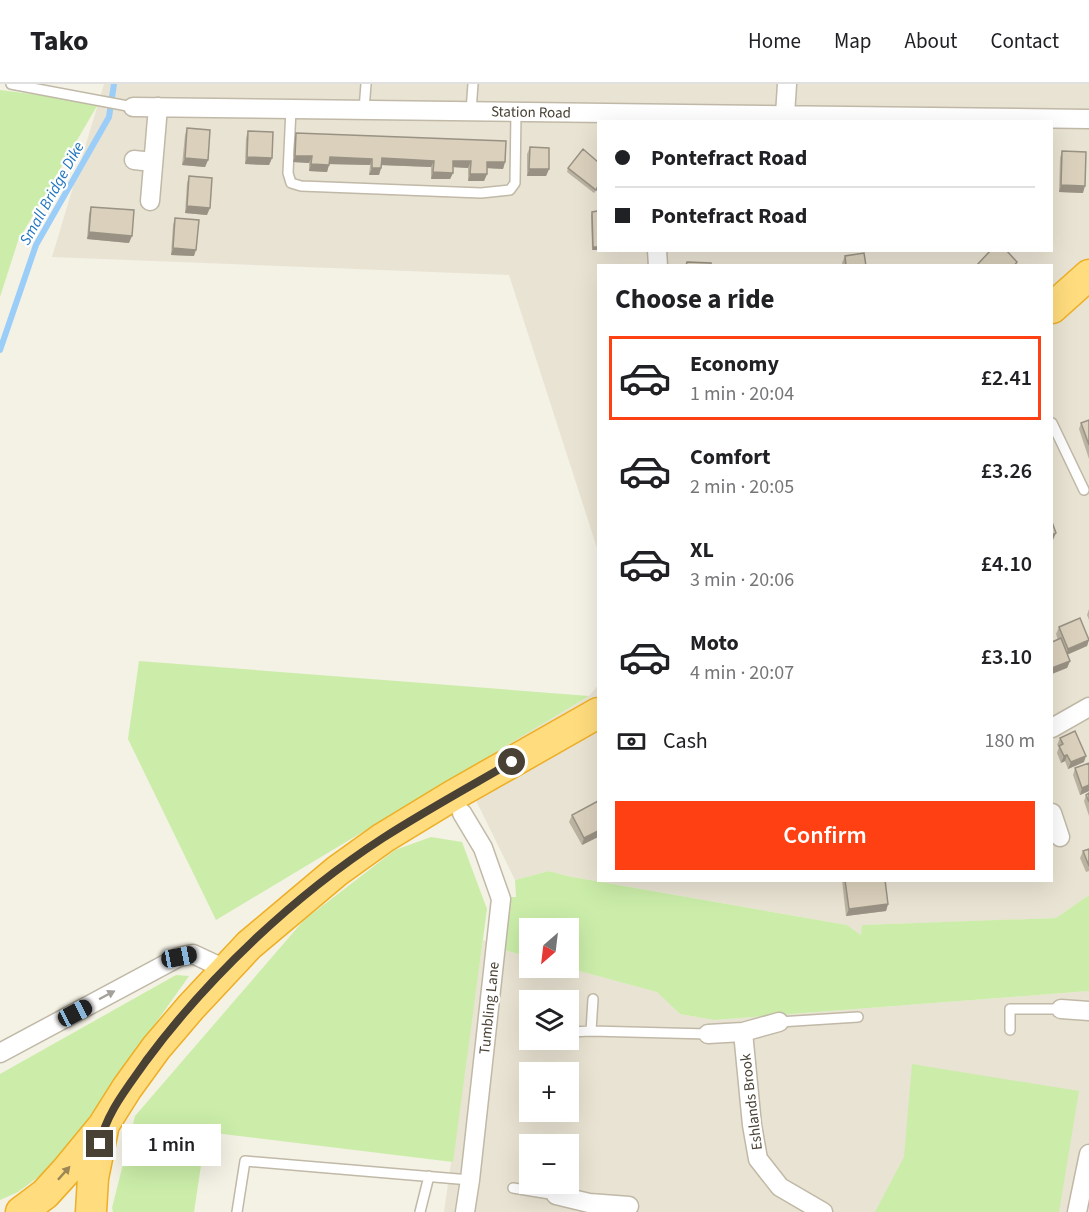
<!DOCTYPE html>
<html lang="en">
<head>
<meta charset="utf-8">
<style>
  body { margin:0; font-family:"Source Sans 3",sans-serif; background:#f6f6f6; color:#202124; height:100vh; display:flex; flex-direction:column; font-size:22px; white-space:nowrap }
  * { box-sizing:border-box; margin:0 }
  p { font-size:20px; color:#757577 }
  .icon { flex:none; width:33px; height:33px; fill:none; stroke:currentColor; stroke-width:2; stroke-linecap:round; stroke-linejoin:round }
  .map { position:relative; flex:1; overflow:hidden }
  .side { position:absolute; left:597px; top:180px; width:456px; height:618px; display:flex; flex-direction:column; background:#fff; border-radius:0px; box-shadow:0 6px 24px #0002 }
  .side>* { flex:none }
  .top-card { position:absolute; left:597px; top:36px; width:456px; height:132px; border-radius:0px; box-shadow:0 6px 24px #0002; display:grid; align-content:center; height:132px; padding:0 18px; background:#fff }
  .needle { width:39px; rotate:208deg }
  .fabs { position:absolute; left:519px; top:834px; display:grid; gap:12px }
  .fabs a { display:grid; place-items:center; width:60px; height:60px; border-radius:0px; background:#fff; box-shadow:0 6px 24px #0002; font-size:30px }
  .end { position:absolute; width:27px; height:27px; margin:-14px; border:8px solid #484134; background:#fff; box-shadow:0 0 0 3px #fff }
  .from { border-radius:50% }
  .bubble { position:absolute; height:42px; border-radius:0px; background:#fff; box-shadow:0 6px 24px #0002; font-size:20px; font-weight:600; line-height:42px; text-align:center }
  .car { position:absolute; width:18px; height:36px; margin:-18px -9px; border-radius:8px; box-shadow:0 0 4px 2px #0007; background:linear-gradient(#222 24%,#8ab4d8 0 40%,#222 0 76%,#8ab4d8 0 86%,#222 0) }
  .top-card b { display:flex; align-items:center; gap:21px; height:57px; font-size:22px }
  .top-card b+b { border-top:2px solid #e0e0e0 }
  .top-card i { width:15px; height:15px; background:#202124 }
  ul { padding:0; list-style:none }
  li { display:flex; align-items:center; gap:18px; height:84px; margin:0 12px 9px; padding:0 6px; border:3px solid transparent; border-radius:0px }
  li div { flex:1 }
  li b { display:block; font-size:22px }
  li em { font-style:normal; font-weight:600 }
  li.current { border-color:#ff4012 }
  li>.icon { width:54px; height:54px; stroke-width:1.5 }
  h2 { padding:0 18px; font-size:27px; line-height:72px }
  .pay { display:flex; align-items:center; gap:15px; height:66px; padding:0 18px; font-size:22px }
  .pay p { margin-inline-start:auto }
  .action { display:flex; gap:12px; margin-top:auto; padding:12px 18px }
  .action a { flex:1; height:69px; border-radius:0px; background:#ff4012; color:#fff; font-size:24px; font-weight:600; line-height:69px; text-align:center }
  header { display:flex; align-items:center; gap:36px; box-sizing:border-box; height:84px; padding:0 30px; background:#fff; border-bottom:2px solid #e0e0e0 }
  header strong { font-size:28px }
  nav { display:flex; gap:33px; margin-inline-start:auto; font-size:21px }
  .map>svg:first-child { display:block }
</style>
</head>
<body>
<header>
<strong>Tako</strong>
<nav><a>Home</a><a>Map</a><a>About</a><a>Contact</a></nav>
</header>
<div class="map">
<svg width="1089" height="1128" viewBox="0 0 1089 1128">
  <rect width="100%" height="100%" fill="#f4f1e5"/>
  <path fill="#e9e3d3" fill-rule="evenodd" d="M 104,0 L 1089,0 L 1089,811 L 1056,834 L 863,841 L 861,851 L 847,841 L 567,792 L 549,787 L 515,796 L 462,688 L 589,612 L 598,601 L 598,796 L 1052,796 L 1052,182 L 598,182 L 598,467 L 509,191 L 52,173 ZM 598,38 L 1052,38 L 1052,166 L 598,166 Z
    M 483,856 L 504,866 L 529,873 L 530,884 L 568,884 L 658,908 L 680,930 L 714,936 L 1089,907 L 1089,1128 L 444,1128 ZM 530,916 L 568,916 L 568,956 L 530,956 ZM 530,988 L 568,988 L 568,1028 L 530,1028 ZM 530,1060 L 568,1060 L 568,1100 L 530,1100 Z"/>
  <path fill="#cbeda9" d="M 0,6 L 47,12 L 97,22 L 18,157 L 0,213 Z
    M 139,577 L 589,612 L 216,836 L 128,655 Z
    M 431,753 L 462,758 L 487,825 L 453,1078 L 206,1048 L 194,1128 L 113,1128 L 112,1124 L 135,1032 L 304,836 L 395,766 Z
    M 549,787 L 567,792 L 847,841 L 861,851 L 862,841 L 1056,834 L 1089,811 L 1089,907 L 714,936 L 680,930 L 657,908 L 568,884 L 568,844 L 530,844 L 529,873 L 504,866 L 505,813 L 516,813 L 515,796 Z
    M 176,891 L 189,892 L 56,1080 L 18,1108 L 0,1116 L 0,990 Z
    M 912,980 L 1079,1007 L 1059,1128 L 875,1128 L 904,1073 Z"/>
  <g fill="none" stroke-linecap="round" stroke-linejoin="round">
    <path stroke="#9acdf8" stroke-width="6" d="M 0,266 L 36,161 L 109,33 L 114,0"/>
    <defs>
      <path id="service" d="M 11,0 L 133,23
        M 291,25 L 288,89 L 291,99 L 301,102 L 481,109 L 510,106 L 515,99 L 516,28
        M 364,26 L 366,0
        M 471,27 L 473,0
        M 1052,339 L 1084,406
        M 779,938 L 858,933
        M 1010,946 L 1010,925 L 1061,925
        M 591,947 L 593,915
        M 570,948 L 591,947 L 708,950
        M 513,1104 L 556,1111
        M 237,1128 L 245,1077 L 470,1096
        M 420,1128 L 429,1092"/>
      <path id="minor" d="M 133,23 L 1089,35
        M 785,31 L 787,0
        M 134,76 L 153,78
        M 150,117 L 158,23
        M 657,166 L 658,182
        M 1052,644 L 1089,623
        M 462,729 L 483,764 L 501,815 L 470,1096 L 465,1128
        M 1052,729 L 1060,753
        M 1061,925 L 1089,927
        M 743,948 L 752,1041 L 758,1075 L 780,1103 L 823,1128
        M 708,950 L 743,948 L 779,938
        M 0,969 L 179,873 L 193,870 L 225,885
        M 556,1111 L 589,1119 L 629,1122
        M 1077,1128 L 1089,1070"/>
      <path id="trunk" d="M 1052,224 L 1089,191
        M 21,1128 L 45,1110 L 66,1087 L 103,1042 L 127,1004 L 156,964 L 191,923 L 249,861 L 337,787 L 383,754 L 452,712 L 598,629
        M 91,1128 L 93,1094 L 103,1045"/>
    </defs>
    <use href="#service" stroke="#c1b9a7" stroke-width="12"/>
    <use href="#minor" stroke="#c1b9a7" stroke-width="21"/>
    <use href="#trunk" stroke="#eeae25" stroke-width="33"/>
    <use href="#service" stroke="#fff" stroke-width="9"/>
    <use href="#minor" stroke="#fff" stroke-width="18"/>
    <use href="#trunk" stroke="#ffdc7d" stroke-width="30"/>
  </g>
  <path fill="#bbb3a2" d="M 187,44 L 208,76 L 205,83 L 182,81 L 185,51 Z
    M 248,47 L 272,74 L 269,81 L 245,80 L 246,54 Z
    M 296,49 L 505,78 L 503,85 L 487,84 L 487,90 L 484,97 L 468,97 L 468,84 L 453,83 L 453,89 L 450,95 L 431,95 L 431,83 L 382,81 L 379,91 L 369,91 L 370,81 L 329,80 L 327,88 L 309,87 L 309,79 L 293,78 L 294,55 Z
    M 530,63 L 549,85 L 546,92 L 527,92 L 527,70 Z
    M 1062,67 L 1083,109 L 1059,108 L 1060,74 Z
    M 598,78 L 598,104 L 594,109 L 567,88 L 568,84 Z
    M 189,92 L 207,131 L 185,129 L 187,99 Z
    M 91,123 L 129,159 L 87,155 L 89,130 Z
    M 592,128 L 598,166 L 592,166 L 591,131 Z
    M 175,134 L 194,172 L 171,171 L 173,141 Z
    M 845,172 L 866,182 L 843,182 L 842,179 Z
    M 1089,336 L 1089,375 L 1079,345 L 1081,339 Z
    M 1089,525 L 1089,536 L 1087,531 Z
    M 1059,543 L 1089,554 L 1087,562 L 1067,571 L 1070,577 L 1067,584 L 1056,550 Z
    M 1060,654 L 1084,678 L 1068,685 L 1065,677 L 1061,679 L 1057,669 L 1059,663 L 1057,661 Z
    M 1089,679 L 1089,707 L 1080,711 L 1073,691 L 1075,684 Z
    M 1089,709 L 1089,732 L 1084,717 L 1086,711 Z
    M 598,717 L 598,753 L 582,761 L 569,738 L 572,731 Z
    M 1089,765 L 1089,787 L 1086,788 L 1080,774 L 1083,767 Z
    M 842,796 L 885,796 L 888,820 L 886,827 L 846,832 Z"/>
  <path fill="#999284" d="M 295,72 L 312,72 L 309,79 L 293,78 Z
    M 247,73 L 272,74 L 269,81 L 245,80 Z
    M 330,73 L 372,75 L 370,81 L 327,80 Z
    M 185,74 L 208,76 L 205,83 L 182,81 Z
    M 382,74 L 434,77 L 431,83 L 379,81 Z
    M 453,77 L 471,77 L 468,84 L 451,83 Z
    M 487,78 L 505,78 L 503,85 L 485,84 Z
    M 311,80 L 329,81 L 327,88 L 309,87 Z
    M 372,84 L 381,84 L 379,91 L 369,91 Z
    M 529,85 L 549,85 L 546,92 L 527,92 Z
    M 433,88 L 453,89 L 450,95 L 431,95 Z
    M 470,90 L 487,90 L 484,97 L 468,97 Z
    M 1061,101 L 1085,102 L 1083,109 L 1059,108 Z
    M 187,122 L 210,124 L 207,131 L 185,129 Z
    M 89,148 L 132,152 L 129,159 L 87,155 Z
    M 593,163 L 598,163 L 598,166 L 592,166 Z
    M 173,164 L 196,166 L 194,172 L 171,171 Z
    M 1056,449 L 1053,456 L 1052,456 L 1052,451 Z
    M 1089,556 L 1087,562 L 1066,571 L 1068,565 Z
    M 1070,577 L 1067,584 L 1052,590 L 1052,584 Z
    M 1067,671 L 1065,677 L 1061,679 L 1064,672 Z
    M 1086,672 L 1084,678 L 1068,685 L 1071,678 Z
    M 1089,701 L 1089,707 L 1080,711 L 1082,704 Z
    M 598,747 L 598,753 L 582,761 L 584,754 Z
    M 888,820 L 886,827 L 846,832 L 849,825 Z"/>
  <path fill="#dad0bc" stroke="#999284" stroke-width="1.5" d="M 187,44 L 210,46 L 208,76 L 185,74 Z
    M 248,47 L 273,48 L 272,74 L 247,73 Z
    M 296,49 L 506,57 L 505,78 L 487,78 L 487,90 L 470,90 L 471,77 L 453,77 L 453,89 L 433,88 L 434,77 L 382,74 L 381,84 L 372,84 L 372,75 L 330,73 L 329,81 L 311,80 L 312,72 L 295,72 Z
    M 530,63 L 549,64 L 549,85 L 529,85 Z
    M 583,65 L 598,78 L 598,102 L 596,106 L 568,84 Z
    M 1062,67 L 1086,68 L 1085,102 L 1061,101 Z
    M 189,92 L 212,94 L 210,124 L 187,122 Z
    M 91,123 L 134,126 L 132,152 L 89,148 Z
    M 598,127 L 598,163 L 593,163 L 592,128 Z
    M 175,134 L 199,136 L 196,166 L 173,164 Z
    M 991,166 L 1006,166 L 1017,178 L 1014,182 L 976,182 Z
    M 864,169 L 866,182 L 846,182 L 845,172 Z
    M 687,178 L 711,179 L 711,182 L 686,182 Z
    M 1089,336 L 1089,361 L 1081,339 Z
    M 1052,438 L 1056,449 L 1052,451 Z
    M 1080,534 L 1089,556 L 1068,565 L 1059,543 Z
    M 1061,554 L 1070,577 L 1052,584 L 1052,558 Z
    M 1075,647 L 1086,672 L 1071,678 L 1067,671 L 1064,672 L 1059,662 L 1063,660 L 1060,654 Z
    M 1089,679 L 1089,701 L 1082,704 L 1075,684 Z
    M 1089,709 L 1089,718 L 1086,711 Z
    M 598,717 L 598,747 L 584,754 L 572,731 Z
    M 1089,765 L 1089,782 L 1083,767 Z
    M 845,796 L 885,796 L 888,820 L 849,825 Z"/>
  <defs><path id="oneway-solid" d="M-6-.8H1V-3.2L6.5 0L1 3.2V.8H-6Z" transform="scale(1.5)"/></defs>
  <use fill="#a4a09a" href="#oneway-solid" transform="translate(107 911) rotate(-28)"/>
  <use fill="#9a8755" href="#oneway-solid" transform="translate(64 1089) rotate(-48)"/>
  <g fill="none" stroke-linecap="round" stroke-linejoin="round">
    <path stroke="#484134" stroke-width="8" d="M 100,1060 C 106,1029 128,1003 146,977 C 208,893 295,811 383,754 C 425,727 469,703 512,678"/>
  </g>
  <g text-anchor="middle" stroke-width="4.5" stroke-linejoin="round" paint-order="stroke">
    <g font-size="15" fill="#484134" stroke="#fff">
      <text transform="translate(531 28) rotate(1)" y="5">Station Road</text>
      <text transform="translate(489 924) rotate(-84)" y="5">Tumbling Lane</text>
      <text transform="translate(751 1018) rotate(-97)" y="5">Eshlands Brook</text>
    </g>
    <g font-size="16" font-style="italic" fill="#2175c0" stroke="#fff">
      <text transform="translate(51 109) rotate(-61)" y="6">Small Bridge Dike</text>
    </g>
  </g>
</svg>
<div class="fabs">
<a><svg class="needle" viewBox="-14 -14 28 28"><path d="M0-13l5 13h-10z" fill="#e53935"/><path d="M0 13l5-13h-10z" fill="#757577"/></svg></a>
<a><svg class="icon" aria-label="layers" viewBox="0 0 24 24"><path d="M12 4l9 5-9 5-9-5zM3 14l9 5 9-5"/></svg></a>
<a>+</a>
<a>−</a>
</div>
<i class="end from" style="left:512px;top:678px"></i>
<i class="end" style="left:100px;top:1060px"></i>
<div class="bubble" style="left:122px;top:1040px;width:99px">1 min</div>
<i class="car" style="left:179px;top:873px;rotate:79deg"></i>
<i class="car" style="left:75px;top:929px;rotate:62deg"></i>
<div class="top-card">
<b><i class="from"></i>Pontefract Road</b>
<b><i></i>Pontefract Road</b>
</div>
<section class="side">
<h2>Choose a ride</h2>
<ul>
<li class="current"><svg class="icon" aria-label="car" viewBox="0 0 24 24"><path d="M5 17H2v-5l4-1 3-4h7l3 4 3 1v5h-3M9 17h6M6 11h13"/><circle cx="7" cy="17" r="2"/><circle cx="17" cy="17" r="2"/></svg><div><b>Economy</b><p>1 min · 20:04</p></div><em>£2.41</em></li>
<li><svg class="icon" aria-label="car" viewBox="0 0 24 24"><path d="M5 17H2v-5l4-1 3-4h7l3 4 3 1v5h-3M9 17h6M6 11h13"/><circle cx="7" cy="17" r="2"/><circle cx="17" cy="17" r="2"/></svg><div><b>Comfort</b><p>2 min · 20:05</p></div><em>£3.26</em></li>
<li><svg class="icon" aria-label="car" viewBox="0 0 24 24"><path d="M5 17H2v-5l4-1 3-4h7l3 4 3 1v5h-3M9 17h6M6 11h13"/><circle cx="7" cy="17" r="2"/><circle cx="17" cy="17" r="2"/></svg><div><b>XL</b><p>3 min · 20:06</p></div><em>£4.10</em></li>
<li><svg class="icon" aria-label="car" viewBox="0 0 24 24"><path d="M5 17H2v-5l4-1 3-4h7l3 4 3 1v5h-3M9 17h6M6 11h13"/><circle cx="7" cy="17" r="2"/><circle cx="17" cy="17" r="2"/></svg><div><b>Moto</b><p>4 min · 20:07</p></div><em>£3.10</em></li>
</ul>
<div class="pay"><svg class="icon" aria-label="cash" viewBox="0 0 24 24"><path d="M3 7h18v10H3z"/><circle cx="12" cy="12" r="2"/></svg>Cash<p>180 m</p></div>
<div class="action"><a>Confirm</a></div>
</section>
</div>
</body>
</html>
